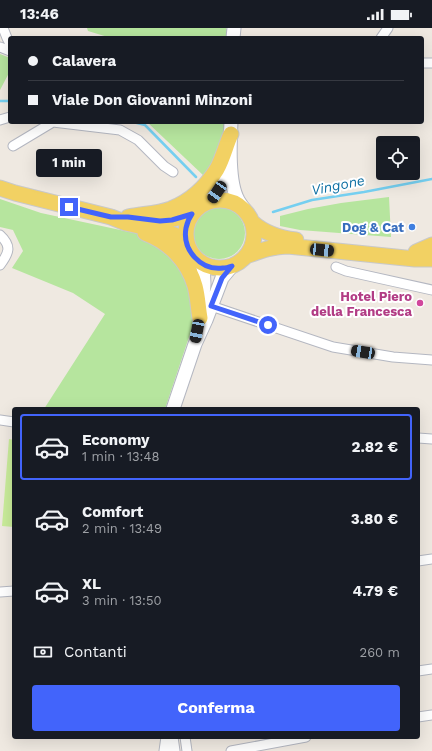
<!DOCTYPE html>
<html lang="it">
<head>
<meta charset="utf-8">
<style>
  body { margin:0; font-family:"Work Sans",sans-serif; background:#20242c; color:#f1f3f6; height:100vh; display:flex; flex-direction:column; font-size:15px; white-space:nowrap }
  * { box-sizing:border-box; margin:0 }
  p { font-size:13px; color:#9ea1a6 }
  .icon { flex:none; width:22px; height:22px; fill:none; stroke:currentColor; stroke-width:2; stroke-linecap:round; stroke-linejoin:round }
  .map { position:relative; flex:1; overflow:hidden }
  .panel { position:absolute; left:12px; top:379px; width:408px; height:332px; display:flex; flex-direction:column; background:#171b24; border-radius:4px; box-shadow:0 4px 16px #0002 }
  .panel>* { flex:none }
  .banner { position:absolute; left:8px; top:8px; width:416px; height:88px; border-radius:4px; box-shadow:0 4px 16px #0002; display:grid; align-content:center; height:88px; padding:0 20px; background:#171b24 }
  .controls { position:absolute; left:376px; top:108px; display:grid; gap:8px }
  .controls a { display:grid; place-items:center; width:44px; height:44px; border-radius:4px; background:#171b24; box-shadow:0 4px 16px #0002; font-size:20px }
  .end { position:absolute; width:18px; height:18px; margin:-9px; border:5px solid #4264fb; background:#fff; box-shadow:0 0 0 2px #fff }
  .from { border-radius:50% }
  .bubble { position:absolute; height:28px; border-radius:4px; background:#171b24; box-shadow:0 4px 16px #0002; font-size:13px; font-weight:700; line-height:28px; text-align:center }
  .car { position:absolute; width:12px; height:24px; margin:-12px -6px; border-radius:5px; box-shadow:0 0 3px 1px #0007; background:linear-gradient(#222 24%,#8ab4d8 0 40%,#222 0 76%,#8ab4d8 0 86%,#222 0) }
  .banner b { display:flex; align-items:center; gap:14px; height:38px; font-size:15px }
  .banner b+b { border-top:1px solid #363941 }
  .banner i { width:10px; height:10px; background:#f1f3f6 }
  ul { padding:7px 0 0; list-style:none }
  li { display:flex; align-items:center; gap:12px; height:66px; margin:0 8px 6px; padding:0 12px; border:2px solid transparent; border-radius:4px }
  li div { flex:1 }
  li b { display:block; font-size:15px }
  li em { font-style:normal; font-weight:700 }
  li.active { border-color:#4264fb }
  li>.icon { width:36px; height:36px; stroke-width:1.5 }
  .pay { display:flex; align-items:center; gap:10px; height:44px; padding:0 20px; font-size:15px }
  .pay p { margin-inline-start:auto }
  .action { display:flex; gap:8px; margin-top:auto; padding:8px 20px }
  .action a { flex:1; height:46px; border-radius:4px; background:#4264fb; color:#fff; font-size:16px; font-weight:700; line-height:46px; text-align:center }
  .status { display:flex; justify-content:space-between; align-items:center; height:28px; padding:0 20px; background:#171b24; direction:ltr }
  .status svg { height:11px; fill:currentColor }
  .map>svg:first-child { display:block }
</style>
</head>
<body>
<div class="status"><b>13:46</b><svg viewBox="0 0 49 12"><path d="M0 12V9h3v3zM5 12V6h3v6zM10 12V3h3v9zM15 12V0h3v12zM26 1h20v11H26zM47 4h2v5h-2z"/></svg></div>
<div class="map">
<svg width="432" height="723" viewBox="0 0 432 723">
  <rect width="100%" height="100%" fill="#efe9e1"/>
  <path fill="#b6e59e" d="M 87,0 L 226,0 L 229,6 L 229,10 L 111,10 L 88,3 Z
    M 0,26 L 10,30 L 10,43 L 0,62 Z
    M 147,94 L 226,94 L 226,106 L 213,132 L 204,148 Z
    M 389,169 L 391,209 L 300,202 L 280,198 L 280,188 L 308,181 L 341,175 Z
    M 0,171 L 41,185 L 139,206 L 180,235 L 195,279 L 194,294 L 165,381 L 44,381 L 105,286 L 73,265 L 12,240 L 23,223 L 13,202 L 0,199 Z
    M193 205a26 26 0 1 1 52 0a26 26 0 1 1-52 0Z"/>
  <path fill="#c9ec9a" d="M 9,411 L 14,412 L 14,499 L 2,498 Z"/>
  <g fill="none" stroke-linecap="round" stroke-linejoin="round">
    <path stroke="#75cff0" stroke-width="2.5" d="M 0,73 L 9,73
      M 133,94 L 145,97 L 196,149
      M 273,184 L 312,172 L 364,164 L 432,151"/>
    <defs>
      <path id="street" d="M 3,0 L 7,10 L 10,16
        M 381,10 L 388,0
        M 0,19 L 10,23
        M 422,35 L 432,35
        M 0,92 L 10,89
        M 13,118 L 53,94 L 120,102 L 138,112 L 164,138 L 173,144
        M 0,207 C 12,218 9,225 0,237
        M 336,239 L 346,243 L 432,262
        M 211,278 L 333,319 L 393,329 L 432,332
        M 0,392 L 14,394
        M 418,410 L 432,411
        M 418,533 L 432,531
        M 0,564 L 14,563
        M 418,643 L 432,641
        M 418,689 L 432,687
        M 173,709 L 175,723
        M 185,709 L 187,723
        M 231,723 L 306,709"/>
      <path id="secondary" d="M 233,10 L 234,0
        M 231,94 C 230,115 228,154 238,172 C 241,177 244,181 247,185
        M 212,172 C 221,159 223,147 226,131
        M 202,279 L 204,256 L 203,236
        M 173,381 L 195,316 L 206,292 L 219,258 L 222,250 L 232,238
        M 166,723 L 168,709"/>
      <path id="primary" d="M 0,160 L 15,165 L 111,189 L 126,195 L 169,205 L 177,208 L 187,216
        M186 206a34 34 0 1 1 68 0a34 34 0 1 1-68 0Z
        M 128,189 C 142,186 157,186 171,181 C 191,173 206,159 217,141 C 223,130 226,117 231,106
        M 148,192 C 166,194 175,191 192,186
        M 252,194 C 264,205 279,210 296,212
        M 145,205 C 169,214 188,233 195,258 C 198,269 198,279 200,290
        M 416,224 L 432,217
        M 246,228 C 260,223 273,218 288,218 L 415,231 L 432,231"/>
    </defs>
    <use href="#street" stroke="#b4b7c1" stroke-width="11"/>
    <use href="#secondary" stroke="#b4b7c1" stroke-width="15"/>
    <use href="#primary" stroke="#c9c9c9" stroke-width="17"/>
    <use href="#street" stroke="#fff" stroke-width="9"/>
    <use href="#secondary" stroke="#fff" stroke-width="13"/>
    <use href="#primary" stroke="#f2d163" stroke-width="15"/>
  </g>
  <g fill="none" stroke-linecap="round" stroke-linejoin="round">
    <path stroke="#4264fb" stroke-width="5" d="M 69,179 L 111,189 L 128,189 L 160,193 L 172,192 L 192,186 C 189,190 187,195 186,200 C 182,222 201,243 223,240 C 226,240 229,239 232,238 L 222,250 L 211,278 L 268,297"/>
  </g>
  <circle fill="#3f7fe0" stroke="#fff" stroke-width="1.5" cx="412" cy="199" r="4"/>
  <circle fill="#d1479c" stroke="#fff" stroke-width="1.5" cx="420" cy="275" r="4"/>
  <g text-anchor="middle" stroke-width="4" stroke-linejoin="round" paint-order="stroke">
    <g font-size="13" font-weight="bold" fill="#366cbe" stroke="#fff" text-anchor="end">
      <text x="404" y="204">Dog &amp; Cat</text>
    </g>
    <g font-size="13" font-weight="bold" fill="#b23c85" stroke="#fff" text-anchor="end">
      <text x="412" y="273">Hotel Piero<tspan x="412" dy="15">della Francesca</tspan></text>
    </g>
    <g font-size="14" font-style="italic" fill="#0d6fa3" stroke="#fff">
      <text transform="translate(338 157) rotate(-11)" y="5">Vingone</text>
    </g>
  </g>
</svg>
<div class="controls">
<a><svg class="icon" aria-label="locate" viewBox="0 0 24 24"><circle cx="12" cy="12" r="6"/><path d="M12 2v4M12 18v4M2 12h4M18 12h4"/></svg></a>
</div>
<i class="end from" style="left:268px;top:297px"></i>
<i class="end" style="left:69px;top:179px"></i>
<div class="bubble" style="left:36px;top:121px;width:66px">1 min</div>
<i class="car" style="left:217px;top:164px;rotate:214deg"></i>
<i class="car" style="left:322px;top:222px;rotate:96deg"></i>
<i class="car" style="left:197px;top:303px;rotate:191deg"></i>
<i class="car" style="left:363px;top:324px;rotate:279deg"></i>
<div class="banner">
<b><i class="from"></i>Calavera</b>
<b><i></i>Viale Don Giovanni Minzoni</b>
</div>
<section class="panel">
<ul>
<li class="active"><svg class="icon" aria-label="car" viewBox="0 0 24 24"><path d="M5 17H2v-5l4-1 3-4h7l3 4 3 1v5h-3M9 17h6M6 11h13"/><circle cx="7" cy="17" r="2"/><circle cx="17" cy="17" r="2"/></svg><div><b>Economy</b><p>1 min · 13:48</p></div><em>2.82 €</em></li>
<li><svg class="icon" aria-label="car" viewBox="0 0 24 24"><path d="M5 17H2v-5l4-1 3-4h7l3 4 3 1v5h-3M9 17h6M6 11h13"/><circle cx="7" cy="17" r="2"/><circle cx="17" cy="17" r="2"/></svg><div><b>Comfort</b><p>2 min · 13:49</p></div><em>3.80 €</em></li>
<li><svg class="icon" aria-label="car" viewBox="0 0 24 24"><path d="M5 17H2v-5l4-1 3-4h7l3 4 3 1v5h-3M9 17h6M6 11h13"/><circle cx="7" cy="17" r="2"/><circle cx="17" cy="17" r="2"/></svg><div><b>XL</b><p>3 min · 13:50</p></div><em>4.79 €</em></li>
</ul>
<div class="pay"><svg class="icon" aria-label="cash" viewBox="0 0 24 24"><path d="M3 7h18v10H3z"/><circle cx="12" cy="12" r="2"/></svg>Contanti<p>260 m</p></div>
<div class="action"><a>Conferma</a></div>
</section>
</div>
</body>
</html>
